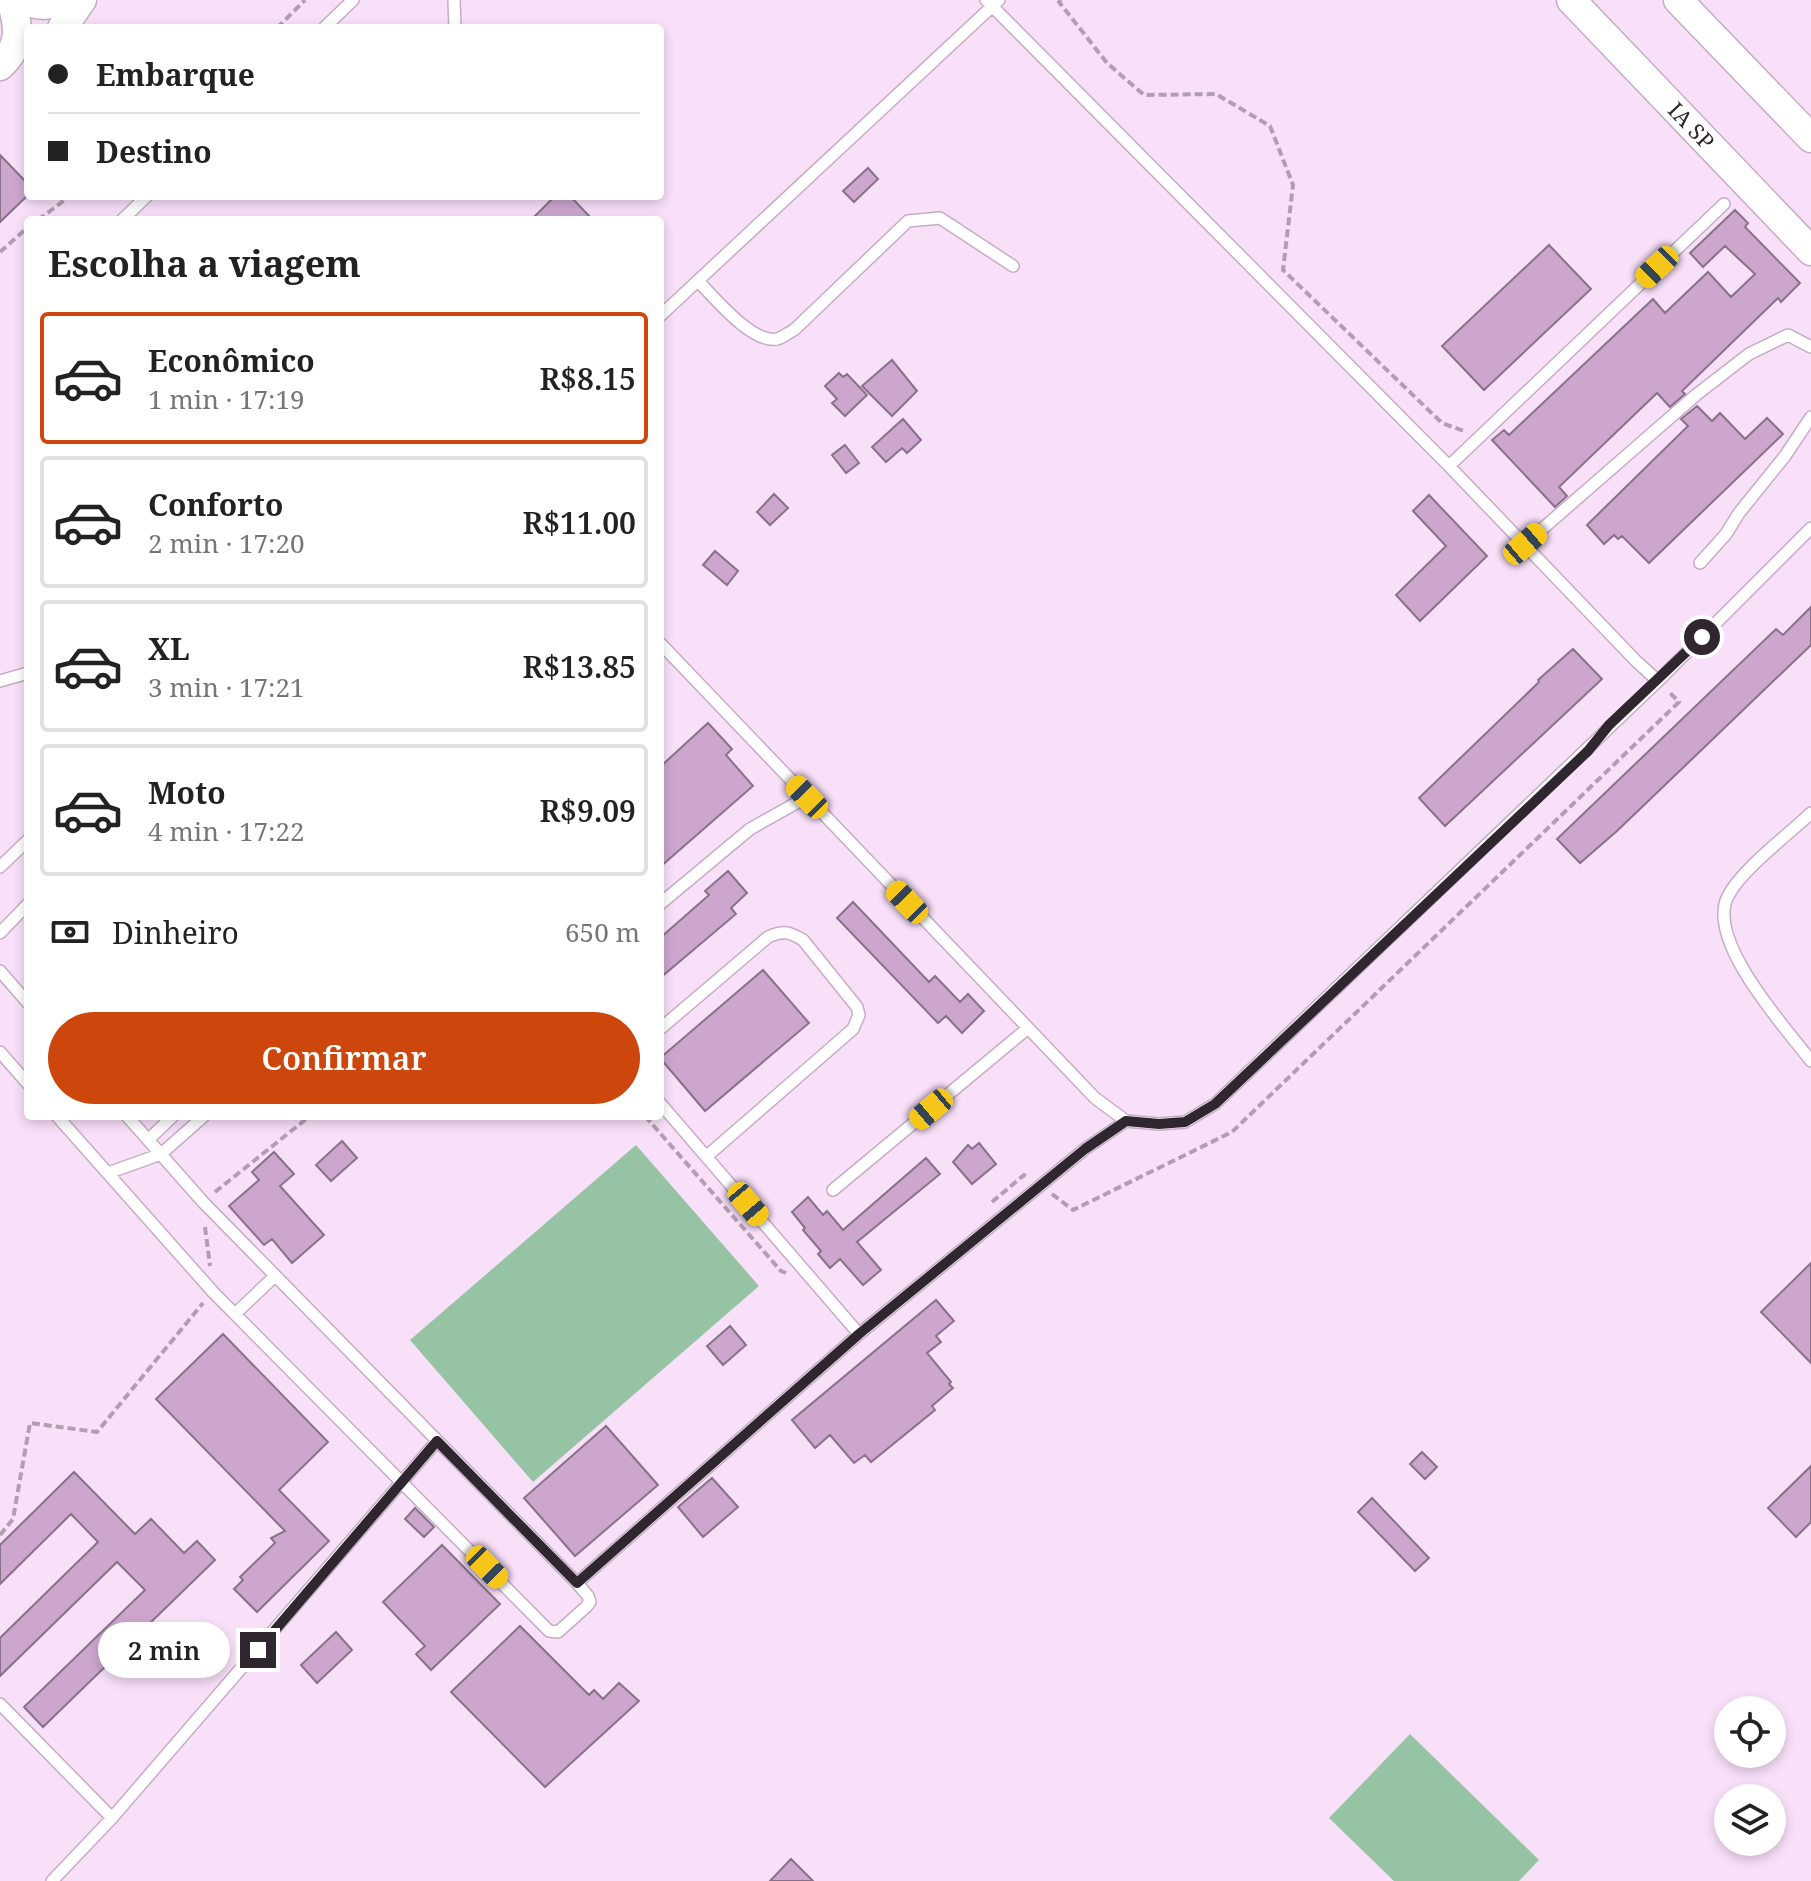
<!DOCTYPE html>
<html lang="pt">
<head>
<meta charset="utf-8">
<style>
  body { margin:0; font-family:"Noto Serif",serif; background:#f6f6f6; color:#222; height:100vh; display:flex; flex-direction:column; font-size:30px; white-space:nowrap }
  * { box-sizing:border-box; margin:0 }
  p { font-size:26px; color:#767676 }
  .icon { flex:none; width:44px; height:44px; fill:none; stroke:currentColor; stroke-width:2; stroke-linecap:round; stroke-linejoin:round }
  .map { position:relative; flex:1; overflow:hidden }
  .drawer { position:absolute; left:24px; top:216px; width:640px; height:904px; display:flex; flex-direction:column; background:#fff; border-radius:8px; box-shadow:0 4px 12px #0003 }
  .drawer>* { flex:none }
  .banner { position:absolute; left:24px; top:24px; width:640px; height:176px; border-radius:8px; box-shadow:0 4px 12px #0003; display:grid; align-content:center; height:176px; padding:0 24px; background:#fff }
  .tools { position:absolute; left:1714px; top:1696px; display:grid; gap:16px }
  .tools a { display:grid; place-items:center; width:72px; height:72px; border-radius:50%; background:#fff; box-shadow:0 4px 12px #0003; font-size:40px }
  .end { position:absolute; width:36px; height:36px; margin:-18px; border:10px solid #2f262f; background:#fff; box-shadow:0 0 0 4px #fff }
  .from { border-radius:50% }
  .bubble { position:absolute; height:56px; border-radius:28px; background:#fff; box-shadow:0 4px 12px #0003; font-size:26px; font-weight:600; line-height:56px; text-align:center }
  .car { position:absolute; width:24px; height:48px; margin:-24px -12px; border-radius:10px; box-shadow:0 0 6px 2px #0007; background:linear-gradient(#f5c518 24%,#345 0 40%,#f5c518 0 76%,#345 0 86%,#f5c518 0) }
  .banner b { display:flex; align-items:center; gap:28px; height:76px; font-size:30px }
  .banner b+b { border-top:2px solid #e0e0e0 }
  .banner i { width:20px; height:20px; background:#222 }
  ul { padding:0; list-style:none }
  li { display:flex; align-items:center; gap:24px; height:132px; margin:0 16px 12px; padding:0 8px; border:4px solid #e0e0e0; border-radius:8px }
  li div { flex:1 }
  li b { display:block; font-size:30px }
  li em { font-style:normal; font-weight:600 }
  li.on { border-color:#cd470c }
  li>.icon { width:72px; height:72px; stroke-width:1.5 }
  h2 { padding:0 24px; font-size:36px; line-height:96px }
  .pay { display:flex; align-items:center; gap:20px; height:88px; padding:0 24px; font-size:30px }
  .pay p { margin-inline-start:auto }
  .action { display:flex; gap:16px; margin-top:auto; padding:16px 24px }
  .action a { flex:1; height:92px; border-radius:48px; background:#cd470c; color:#fff; font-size:32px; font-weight:600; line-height:92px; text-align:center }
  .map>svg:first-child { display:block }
</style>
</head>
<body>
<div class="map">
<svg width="1811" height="1881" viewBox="0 0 1811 1881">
  <rect width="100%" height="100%" fill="#f9e0f9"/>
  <path fill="#97c3a5" d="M 636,1145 L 759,1286 L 533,1482 L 410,1340 Z
    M 1410,1734 L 1539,1860 L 1519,1881 L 1394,1881 L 1329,1818 Z"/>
  <path fill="#cda6ce" stroke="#887289" stroke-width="2" d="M 0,155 L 28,184 L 28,195 L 0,222 Z
    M 868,168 L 878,179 L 854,202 L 843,191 Z
    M 555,196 L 570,196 L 593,220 L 531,220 Z
    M 1735,210 L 1748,223 L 1745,227 L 1800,283 L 1781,302 L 1778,298 L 1682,391 L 1685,394 L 1670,407 L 1657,393 L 1559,487 L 1567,496 L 1555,507 L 1492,440 L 1504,430 L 1509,435 L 1653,299 L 1665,313 L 1708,272 L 1731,297 L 1755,274 L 1725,246 L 1703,267 L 1690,253 Z
    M 1549,245 L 1591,289 L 1484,390 L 1442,346 Z
    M 892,360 L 917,391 L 892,416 L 862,386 Z
    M 839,373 L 843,377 L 847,374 L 867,395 L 845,416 L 832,403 L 837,399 L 825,386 Z
    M 1697,406 L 1712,421 L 1720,413 L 1745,439 L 1767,418 L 1783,434 L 1649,563 L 1622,536 L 1618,539 L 1614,535 L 1604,544 L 1587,525 L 1688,426 L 1681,419 Z
    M 903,419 L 921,440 L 907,453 L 902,448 L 886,462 L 872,447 Z
    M 845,445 L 859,463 L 846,473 L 832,455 Z
    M 774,494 L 788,508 L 770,525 L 757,512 Z
    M 1429,495 L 1487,556 L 1420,621 L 1396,595 L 1446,546 L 1413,511 Z
    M 715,551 L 738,571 L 727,585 L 703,565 Z
    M 1811,607 L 1811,645 L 1617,831 L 1580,863 L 1557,839 L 1776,629 L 1783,635 Z
    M 1573,649 L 1602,679 L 1445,826 L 1419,798 L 1539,682 L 1538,680 Z
    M 708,723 L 732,749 L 726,755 L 753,786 L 660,867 L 660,767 Z
    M 728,871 L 747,893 L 731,908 L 736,914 L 660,978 L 660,938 L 709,895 L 705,891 Z
    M 853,902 L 929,982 L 935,976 L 960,1002 L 968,994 L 984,1011 L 962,1033 L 946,1016 L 938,1023 L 837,918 Z
    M 763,970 L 809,1023 L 705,1111 L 660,1058 Z
    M 342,1141 L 357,1158 L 331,1181 L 316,1165 Z
    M 979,1143 L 996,1164 L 972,1184 L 953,1162 L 968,1145 L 972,1149 Z
    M 274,1152 L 294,1174 L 280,1186 L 324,1235 L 292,1263 L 272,1239 L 264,1245 L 229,1206 L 259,1180 L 252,1172 Z
    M 926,1158 L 940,1174 L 857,1242 L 881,1270 L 863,1285 L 840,1259 L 830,1268 L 818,1254 L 821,1251 L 803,1230 L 805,1228 L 792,1212 L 808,1197 L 823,1215 L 827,1211 L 843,1230 Z
    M 1811,1263 L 1811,1363 L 1761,1312 Z
    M 936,1300 L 954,1321 L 936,1336 L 941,1342 L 927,1353 L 951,1382 L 949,1384 L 953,1388 L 932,1406 L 935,1410 L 871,1462 L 865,1455 L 854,1463 L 830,1435 L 815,1448 L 792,1420 Z
    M 730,1326 L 746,1345 L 723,1365 L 707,1346 Z
    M 223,1334 L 328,1442 L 279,1490 L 329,1541 L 257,1612 L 234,1589 L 243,1580 L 240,1577 L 275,1543 L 271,1538 L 285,1531 L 156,1399 Z
    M 606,1426 L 658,1485 L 575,1556 L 524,1498 Z
    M 1422,1452 L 1437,1467 L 1425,1479 L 1410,1464 Z
    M 1811,1466 L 1811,1522 L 1796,1537 L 1768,1508 Z
    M 74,1472 L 135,1534 L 151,1519 L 184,1553 L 197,1541 L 215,1560 L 43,1727 L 24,1707 L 145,1590 L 117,1562 L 0,1676 L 0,1638 L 98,1542 L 71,1514 L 0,1584 L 0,1545 Z
    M 712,1478 L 738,1507 L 703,1537 L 678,1507 Z
    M 1372,1498 L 1429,1558 L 1415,1571 L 1358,1512 Z
    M 415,1508 L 434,1527 L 424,1537 L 405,1519 Z
    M 442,1545 L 500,1604 L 431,1670 L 416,1654 L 425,1646 L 383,1602 Z
    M 520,1626 L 589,1695 L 594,1690 L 603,1699 L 619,1683 L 639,1701 L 545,1787 L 451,1692 Z
    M 336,1632 L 352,1650 L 317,1683 L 301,1665 Z
    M 791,1859 L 813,1881 L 770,1881 Z"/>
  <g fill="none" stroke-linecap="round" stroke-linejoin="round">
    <defs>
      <path id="service" d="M 454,0 L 455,28
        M 324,28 L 353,0
        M 122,220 L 147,196
        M 698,281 C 714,297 752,344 777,339 C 782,338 789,332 794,330 L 908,221 L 940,218 L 1013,266
        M 660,316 L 999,0
        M 1449,466 L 1724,204
        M 1525,544 L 1696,395 L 1749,354 L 1788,335 L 1811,347
        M 1700,563 L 1726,534 L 1739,513 L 1785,456 L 1811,417
        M 660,643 L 1095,1098 L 1126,1121 L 1159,1124 L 1185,1122 L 1215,1104 L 1658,681 L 1636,661 L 1449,466 L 986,0
        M 0,681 L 28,673
        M 1658,681 L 1811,528
        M 1811,813 C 1788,835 1742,869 1728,896 C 1705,940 1785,1027 1811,1061
        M 0,867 L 28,840
        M 660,904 L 750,829 L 807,797
        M 0,933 L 28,904
        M 0,971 L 28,1003
        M 660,1029 L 768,937 C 783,930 790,932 803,940 L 857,1007 L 859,1015 L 853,1029 L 707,1156
        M 0,1052 L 28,1084
        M 660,1103 L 859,1334
        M 57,1116 L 213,1292 L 549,1631 L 558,1632 L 586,1607 L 590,1602 L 588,1596 L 577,1583 L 203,1202 L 127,1116
        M 148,1140 L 173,1116
        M 108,1173 L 161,1154 L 204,1116
        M 833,1190 L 1028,1028
        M 235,1314 L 275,1276
        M 577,1583 L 859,1334 L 1085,1149 L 1126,1121
        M 0,1704 L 112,1818
        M 52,1881 L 112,1818 L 437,1441"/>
      <g id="tertiary">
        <path d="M 23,0 C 38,6 47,7 62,0"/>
        <path id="s1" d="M 1571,0 L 1811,251"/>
        <path d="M 1678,0 L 1811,138"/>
        <path d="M 62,28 L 82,0"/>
        <path d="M 0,66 C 22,46 19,26 11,0"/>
      </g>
    </defs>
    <use href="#service" stroke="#c5adc5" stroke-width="14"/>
    <use href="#tertiary" stroke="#c5adc5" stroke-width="31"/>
    <path stroke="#b19eb1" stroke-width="4" stroke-dasharray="8 4" stroke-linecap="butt" d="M 1061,0 L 1059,2 L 1107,63 L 1144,95 L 1216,94 L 1270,126 L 1293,185 L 1283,270 L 1442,423 L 1464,431
      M 277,28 L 305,0
      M 38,220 L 70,196
      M 0,252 L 28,227
      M 645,1116 L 781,1271 L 786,1273
      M 215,1192 L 310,1116
      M 1052,1194 L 1073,1210 L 1232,1132 L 1679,702 L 1668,691
      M 992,1202 L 1024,1175 L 1028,1178
      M 205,1227 L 210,1266
      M 0,1535 L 13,1519 L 30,1423 L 97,1432 L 203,1303"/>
    <use href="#service" stroke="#fff" stroke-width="11"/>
    <use href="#tertiary" stroke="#fff" stroke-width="28"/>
  </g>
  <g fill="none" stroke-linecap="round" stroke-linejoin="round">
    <path stroke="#2f262f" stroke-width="10" d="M 258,1650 L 437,1441 L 577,1583 L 859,1334 L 1085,1149 L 1126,1121 L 1159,1124 L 1185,1122 L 1215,1104 L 1588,751 L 1609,725 L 1702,637"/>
  </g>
  <g text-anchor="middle" stroke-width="8" stroke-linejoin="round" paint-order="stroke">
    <g font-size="22" fill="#2f262f" stroke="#fdf2fd">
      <text dy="8" stroke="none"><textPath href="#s1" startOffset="174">IA SP</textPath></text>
    </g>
  </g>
</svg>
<div class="tools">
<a><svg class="icon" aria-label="locate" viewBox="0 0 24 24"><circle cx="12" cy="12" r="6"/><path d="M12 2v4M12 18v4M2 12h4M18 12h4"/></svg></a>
<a><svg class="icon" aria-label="layers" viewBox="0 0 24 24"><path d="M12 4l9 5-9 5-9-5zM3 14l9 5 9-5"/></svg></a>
</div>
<i class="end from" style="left:1702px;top:637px"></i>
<i class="end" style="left:258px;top:1650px"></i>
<div class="bubble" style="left:98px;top:1622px;width:132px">2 min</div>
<i class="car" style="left:1657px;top:267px;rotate:226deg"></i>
<i class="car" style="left:1525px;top:544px;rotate:49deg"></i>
<i class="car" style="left:807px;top:797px;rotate:316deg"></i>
<i class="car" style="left:907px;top:902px;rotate:316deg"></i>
<i class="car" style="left:931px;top:1109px;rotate:230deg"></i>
<i class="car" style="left:748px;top:1204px;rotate:140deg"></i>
<i class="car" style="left:487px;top:1567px;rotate:136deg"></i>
<div class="banner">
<b><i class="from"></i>Embarque</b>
<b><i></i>Destino</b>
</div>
<section class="drawer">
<h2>Escolha a viagem</h2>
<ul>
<li class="on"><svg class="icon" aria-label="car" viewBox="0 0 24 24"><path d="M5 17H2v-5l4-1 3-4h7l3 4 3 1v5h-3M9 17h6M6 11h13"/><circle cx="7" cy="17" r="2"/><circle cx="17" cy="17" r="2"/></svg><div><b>Econômico</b><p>1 min · 17:19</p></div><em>R$8.15</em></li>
<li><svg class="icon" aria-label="car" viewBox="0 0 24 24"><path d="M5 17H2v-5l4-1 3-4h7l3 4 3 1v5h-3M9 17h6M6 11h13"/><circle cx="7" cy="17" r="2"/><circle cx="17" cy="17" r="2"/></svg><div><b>Conforto</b><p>2 min · 17:20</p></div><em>R$11.00</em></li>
<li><svg class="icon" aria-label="car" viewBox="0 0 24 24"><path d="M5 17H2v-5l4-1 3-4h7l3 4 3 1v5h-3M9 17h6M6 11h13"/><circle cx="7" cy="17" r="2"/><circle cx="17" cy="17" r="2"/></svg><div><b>XL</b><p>3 min · 17:21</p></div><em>R$13.85</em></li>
<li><svg class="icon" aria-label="car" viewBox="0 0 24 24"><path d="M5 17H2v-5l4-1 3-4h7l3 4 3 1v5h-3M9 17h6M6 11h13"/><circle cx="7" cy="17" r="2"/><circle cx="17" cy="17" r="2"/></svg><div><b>Moto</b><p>4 min · 17:22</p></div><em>R$9.09</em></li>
</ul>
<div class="pay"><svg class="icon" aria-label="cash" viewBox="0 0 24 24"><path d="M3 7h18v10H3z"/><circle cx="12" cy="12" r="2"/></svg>Dinheiro<p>650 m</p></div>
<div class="action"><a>Confirmar</a></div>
</section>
</div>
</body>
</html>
